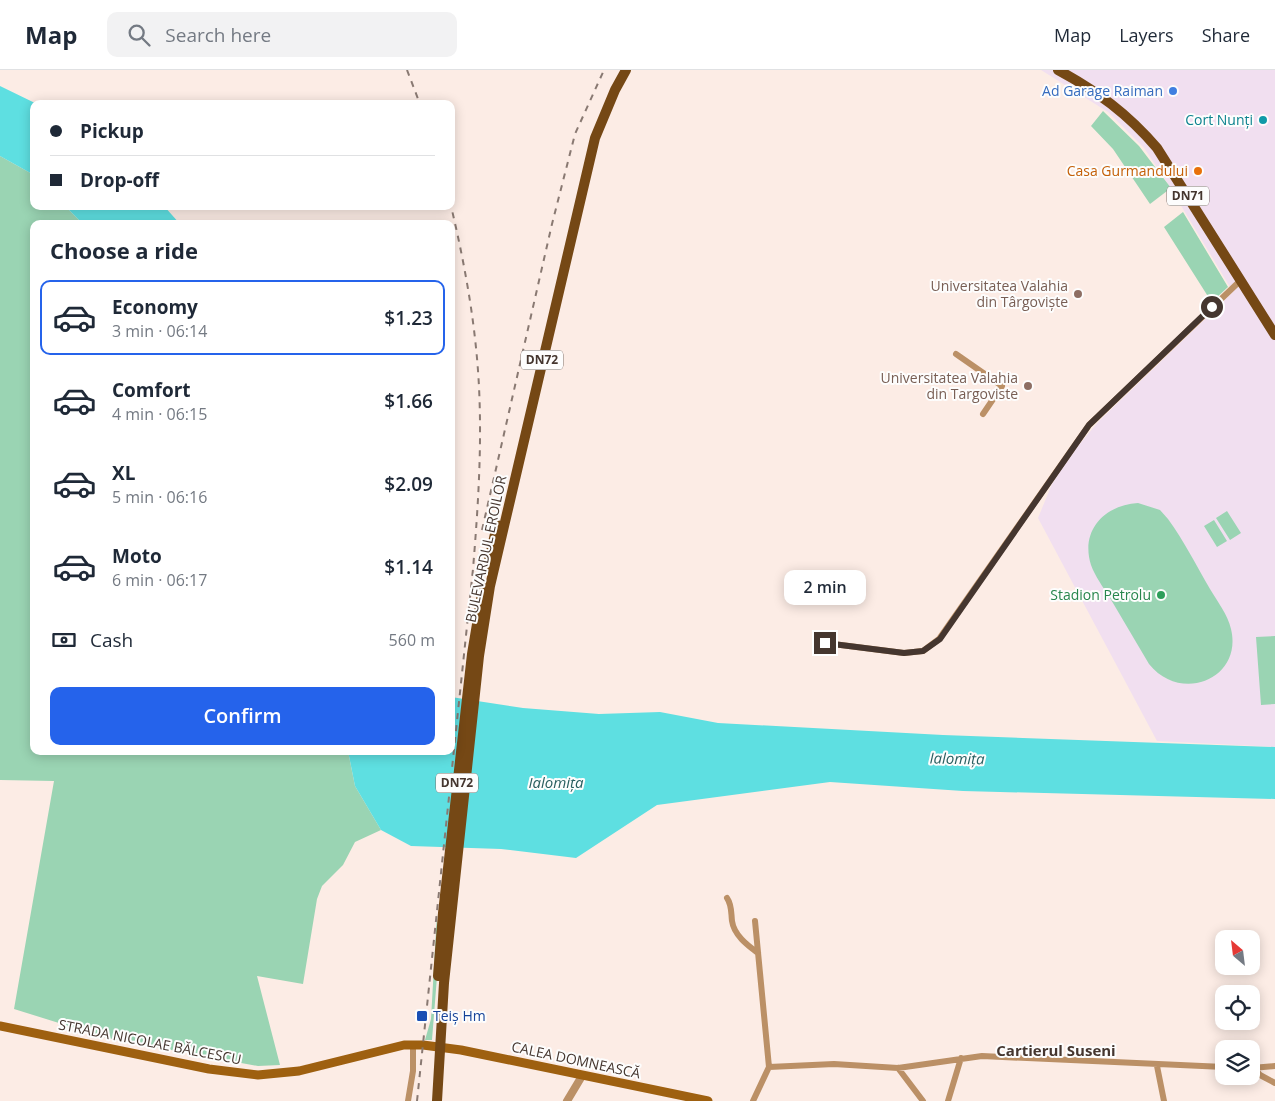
<!DOCTYPE html>
<html lang="en">
<head>
<meta charset="utf-8">
<style>
  body { margin:0; font-family:"Open Sans",sans-serif; background:#f2f2f3; color:#1f2937; height:100vh; display:flex; flex-direction:column; font-size:19px; white-space:nowrap }
  * { box-sizing:border-box; margin:0 }
  p { font-size:16px; color:#747a83 }
  .icon { flex:none; width:28px; height:28px; fill:none; stroke:currentColor; stroke-width:2; stroke-linecap:round; stroke-linejoin:round }
  .map { position:relative; flex:1; overflow:hidden }
  .side { position:absolute; left:30px; top:150px; width:425px; height:535px; display:flex; flex-direction:column; background:#fff; border-radius:10px; box-shadow:0 2px 12px #0003 }
  .side>* { flex:none }
  .banner { position:absolute; left:30px; top:30px; width:425px; height:110px; border-radius:10px; box-shadow:0 2px 12px #0003; display:grid; align-content:center; height:110px; padding:0 20px; background:#fff }
  .needle { width:32px; rotate:332deg }
  .fabs { position:absolute; left:1215px; top:860px; display:grid; gap:10px }
  .fabs a { display:grid; place-items:center; width:45px; height:45px; border-radius:10px; background:#fff; box-shadow:0 2px 12px #0003; font-size:25px }
  .end { position:absolute; width:22px; height:22px; margin:-11px; border:6px solid #45362f; background:#fff; box-shadow:0 0 0 2px #fff }
  .from { border-radius:50% }
  .bubble { position:absolute; height:35px; border-radius:10px; background:#fff; box-shadow:0 2px 12px #0003; font-size:16px; font-weight:600; line-height:35px; text-align:center }
  .banner b { display:flex; align-items:center; gap:18px; height:48px; font-size:19px }
  .banner b+b { border-top:1px solid #e0e1e3 }
  .banner i { width:12px; height:12px; background:#1f2937 }
  ul { padding:0; list-style:none }
  li { display:flex; align-items:center; gap:15px; height:75px; margin:0 10px 8px; padding:0 10px; border:2px solid transparent; border-radius:10px }
  li div { flex:1 }
  li b { display:block; font-size:19px }
  li em { font-style:normal; font-weight:600 }
  li.current { border-color:#2563eb }
  li>.icon { width:45px; height:45px; stroke-width:1.5 }
  h2 { padding:0 20px; font-size:22px; line-height:60px }
  .pay { display:flex; align-items:center; gap:12px; height:55px; padding:0 20px; font-size:19px }
  .pay p { margin-inline-start:auto }
  .cta { display:flex; gap:10px; margin-top:auto; padding:10px 20px }
  .cta a { flex:1; height:58px; border-radius:10px; background:#2563eb; color:#fff; font-size:20px; font-weight:600; line-height:58px; text-align:center }
  header { display:flex; align-items:center; gap:30px; box-sizing:border-box; height:70px; padding:0 25px; background:#fff; border-bottom:1px solid #e0e1e3 }
  header strong { font-size:24px }
  nav { display:flex; gap:28px; margin-inline-start:auto; font-size:18px }
  .search { width:350px; height:45px; background:#f2f2f3; display:flex; align-items:center; gap:12px; box-sizing:border-box; padding:0 18px; border-radius:10px; color:#747a83; font-size:19px }
  .map>svg:first-child { display:block }
</style>
</head>
<body>
<header>
<strong>Map</strong>
<div class="search"><svg class="icon" aria-label="search" viewBox="0 0 24 24"><circle cx="10" cy="10" r="6"/><path d="M15 15l6 6"/></svg>Search here</div>
<nav><a>Map</a><a>Layers</a><a>Share</a></nav>
</header>
<div class="map">
<svg width="1275" height="1031" viewBox="0 0 1275 1031">
  <rect width="100%" height="100%" fill="#fcece5"/>
  <path fill="#f1dff0" d="M 1041,0 L 1275,0 L 1275,677 L 1157,671 L 1038,448 L 1052,414 L 1073,382 L 1099,351 L 1233,222 L 1165,109 L 1144,78 L 1108,42 Z"/>
  <path fill="#9ad4b3" d="M 1103,41 L 1139,76 L 1171,118 L 1150,134 L 1113,79 L 1091,56 Z
    M 0,86 L 34,105 L 34,136 L 65,136 L 83,154 L 34,154 L 34,681 L 348,681 L 355,716 L 381,760 L 355,772 L 343,795 L 322,816 L 317,829 L 303,914 L 257,906 L 280,995 L 258,996 L 107,968 L 14,939 L 54,711 L 0,710 Z
    M 1183,142 L 1228,217 L 1215,229 L 1209,228 L 1164,157 Z
    M 1138,433 L 1160,440 L 1168,449 C 1184,471 1196,495 1210,519 C 1217,531 1228,545 1231,559 C 1243,609 1181,634 1149,594 C 1136,572 1123,550 1110,528 C 1103,517 1095,506 1091,495 C 1080,460 1105,435 1138,433 Z
    M 1227,441 L 1241,463 L 1230,470 L 1216,448 Z
    M 1214,450 L 1227,471 L 1217,477 L 1204,456 Z
    M 1275,566 L 1275,634 L 1261,635 L 1256,567 Z
    M 437,843 L 438,894 L 432,970 L 425,970 L 431,949 Z"/>
  <path fill="#5edfe1" d="M 0,16 L 37,34 L 34,34 L 34,105 L 0,86 Z
    M 65,136 L 164,136 L 180,154 L 83,154 Z
    M 451,627 L 523,638 L 599,644 L 660,642 L 718,653 L 943,665 L 1275,677 L 1275,729 L 963,721 L 830,712 L 657,735 L 576,788 L 501,779 L 411,776 L 381,760 L 355,716 L 348,681 L 451,681 Z"/>
  <g fill="none" stroke-linecap="round" stroke-linejoin="round">
    <path stroke="#bb9066" stroke-width="6" d="M 956,284 L 1002,316 L 983,344
      M 825,573 L 904,583 L 923,581 L 939,569 L 1089,355 L 1241,210
      M 727,828 C 732,835 731,843 732,851 C 734,865 747,875 758,883
      M 755,851 L 769,997
      M 1157,996 L 1164,1031
      M 769,997 L 834,994 L 898,998 L 982,986 L 1224,997
      M 898,998 L 923,1031
      M 1252,998 L 1275,996
      M 1254,998 L 1260,1005 L 1275,1013
      M 408,1031 L 413,1001 L 413,974
      M 753,1031 L 769,997
      M 948,1031 L 961,988"/>
    <path stroke="#bb9066" stroke-width="8" d="M 567,1031 L 582,1006"/>
    <path stroke="#9e6010" stroke-width="9" d="M 0,956 L 209,999 L 258,1005 L 299,1001 L 404,975 L 423,975 L 461,980 L 708,1031"/>
    <path stroke="#754815" stroke-width="10" d="M 1058,0 C 1097,21 1128,44 1157,78 L 1275,265
      M 487,499 L 497,455
      M 438,906 L 443,843 L 472,584 L 483,518
      M 437,1031 L 444,913 L 479,586 L 490,516 L 595,68 L 615,20 L 626,0"/>
    <path stroke="#897972" stroke-width="2" stroke-dasharray="6 6" stroke-linecap="butt" d="M 407,0 L 420,34
      M 482,460 L 552,154 L 575,64 L 604,0
      M 417,1031 L 473,499 C 478,438 482,378 479,317 C 476,256 465,195 451,136"/>
  </g>
  <g fill="none" stroke-linecap="round" stroke-linejoin="round">
    <path stroke="#45362f" stroke-width="6" d="M 825,573 L 904,583 L 923,581 L 940,569 L 1089,355 L 1212,237"/>
  </g>
  <circle fill="#3f7fe0" stroke="#fdfdfd" stroke-width="2" cx="1173" cy="21" r="5"/>
  <circle fill="#0f9aa8" stroke="#fdfdfd" stroke-width="2" cx="1263" cy="50" r="5"/>
  <circle fill="#e8710a" stroke="#fdfdfd" stroke-width="2" cx="1198" cy="101" r="5"/>
  <g fill="#8d6e63" stroke="#fdfdfd" stroke-width="2">
    <circle cx="1078" cy="224" r="5"/>
    <circle cx="1028" cy="316" r="5"/>
  </g>
  <circle fill="#2e9e5b" stroke="#fdfdfd" stroke-width="2" cx="1161" cy="525" r="5"/>
  <rect fill="#1a4fb4" stroke="#fdfdfd" stroke-width="2" x="416" y="940" width="12" height="12" rx="2.5"/>
  <g text-anchor="middle" stroke-width="4" stroke-linejoin="round" paint-order="stroke">
    <g fill="#fdfdfd" stroke="#7c726d" stroke-width="1">
      <rect x="1167" y="116.5" width="42" height="19" rx="4"/>
      <rect x="521" y="280.5" width="42" height="19" rx="4"/>
      <rect x="436" y="703.5" width="42" height="19" rx="4"/>
    </g>
    <g font-size="12" font-weight="bold" fill="#45362f">
      <text x="1188" y="130">DN71</text>
      <text x="542" y="294">DN72</text>
      <text x="457" y="717">DN72</text>
    </g>
    <g font-size="14" fill="#366cbe" stroke="#fdfdfd" text-anchor="end">
      <text x="1163" y="26">Ad Garage Raiman</text>
    </g>
    <g font-size="14" fill="#0d838f" stroke="#fdfdfd" text-anchor="end">
      <text x="1253" y="55">Cort Nunți</text>
    </g>
    <g font-size="14" fill="#c56008" stroke="#fdfdfd" text-anchor="end">
      <text x="1188" y="106">Casa Gurmandului</text>
    </g>
    <g font-size="14" fill="#785e54" stroke="#fdfdfd" text-anchor="end">
      <text x="1068" y="221">Universitatea Valahia<tspan x="1068" dy="16">din Târgoviște</tspan></text>
      <text x="1018" y="313">Universitatea Valahia<tspan x="1018" dy="16">din Targoviste</tspan></text>
    </g>
    <g font-size="14" fill="#45362f" stroke="#fdfdfd">
      <text transform="translate(486 479) rotate(-78)" y="5">BULEVARDUL EROILOR</text>
      <text transform="translate(150 972) rotate(11)" y="5">STRADA NICOLAE BĂLCESCU</text>
      <text transform="translate(576 990) rotate(12)" y="5">CALEA DOMNEASCĂ</text>
    </g>
    <g font-size="14" fill="#27864d" stroke="#fdfdfd" text-anchor="end">
      <text x="1151" y="530">Stadion Petrolu</text>
    </g>
    <g font-size="14" fill="#164399" stroke="#fdfdfd" text-anchor="start">
      <text x="433" y="951">Teiș Hm</text>
    </g>
    <g font-size="15" font-style="italic" fill="#285e5f" stroke="#fdfdfd">
      <text transform="translate(957 689) rotate(1)" y="5">Ialomița</text>
      <text x="556" y="718">Ialomița</text>
    </g>
    <g font-size="15" font-weight="bold" fill="#45362f" stroke="#fdfdfd">
      <text x="1056" y="986">Cartierul Suseni</text>
    </g>
  </g>
</svg>
<div class="fabs">
<a><svg class="needle" viewBox="-14 -14 28 28"><path d="M0-13l5 13h-10z" fill="#e53935"/><path d="M0 13l5-13h-10z" fill="#747a83"/></svg></a>
<a><svg class="icon" aria-label="locate" viewBox="0 0 24 24"><circle cx="12" cy="12" r="6"/><path d="M12 2v4M12 18v4M2 12h4M18 12h4"/></svg></a>
<a><svg class="icon" aria-label="layers" viewBox="0 0 24 24"><path d="M12 4l9 5-9 5-9-5zM3 14l9 5 9-5"/></svg></a>
</div>
<i class="end from" style="left:1212px;top:237px"></i>
<i class="end" style="left:825px;top:573px"></i>
<div class="bubble" style="left:784px;top:500px;width:82px">2 min</div>
<div class="banner">
<b><i class="from"></i>Pickup</b>
<b><i></i>Drop-off</b>
</div>
<section class="side">
<h2>Choose a ride</h2>
<ul>
<li class="current"><svg class="icon" aria-label="car" viewBox="0 0 24 24"><path d="M5 17H2v-5l4-1 3-4h7l3 4 3 1v5h-3M9 17h6M6 11h13"/><circle cx="7" cy="17" r="2"/><circle cx="17" cy="17" r="2"/></svg><div><b>Economy</b><p>3 min · 06:14</p></div><em>$1.23</em></li>
<li><svg class="icon" aria-label="car" viewBox="0 0 24 24"><path d="M5 17H2v-5l4-1 3-4h7l3 4 3 1v5h-3M9 17h6M6 11h13"/><circle cx="7" cy="17" r="2"/><circle cx="17" cy="17" r="2"/></svg><div><b>Comfort</b><p>4 min · 06:15</p></div><em>$1.66</em></li>
<li><svg class="icon" aria-label="car" viewBox="0 0 24 24"><path d="M5 17H2v-5l4-1 3-4h7l3 4 3 1v5h-3M9 17h6M6 11h13"/><circle cx="7" cy="17" r="2"/><circle cx="17" cy="17" r="2"/></svg><div><b>XL</b><p>5 min · 06:16</p></div><em>$2.09</em></li>
<li><svg class="icon" aria-label="car" viewBox="0 0 24 24"><path d="M5 17H2v-5l4-1 3-4h7l3 4 3 1v5h-3M9 17h6M6 11h13"/><circle cx="7" cy="17" r="2"/><circle cx="17" cy="17" r="2"/></svg><div><b>Moto</b><p>6 min · 06:17</p></div><em>$1.14</em></li>
</ul>
<div class="pay"><svg class="icon" aria-label="cash" viewBox="0 0 24 24"><path d="M3 7h18v10H3z"/><circle cx="12" cy="12" r="2"/></svg>Cash<p>560 m</p></div>
<div class="cta"><a>Confirm</a></div>
</section>
</div>
</body>
</html>
